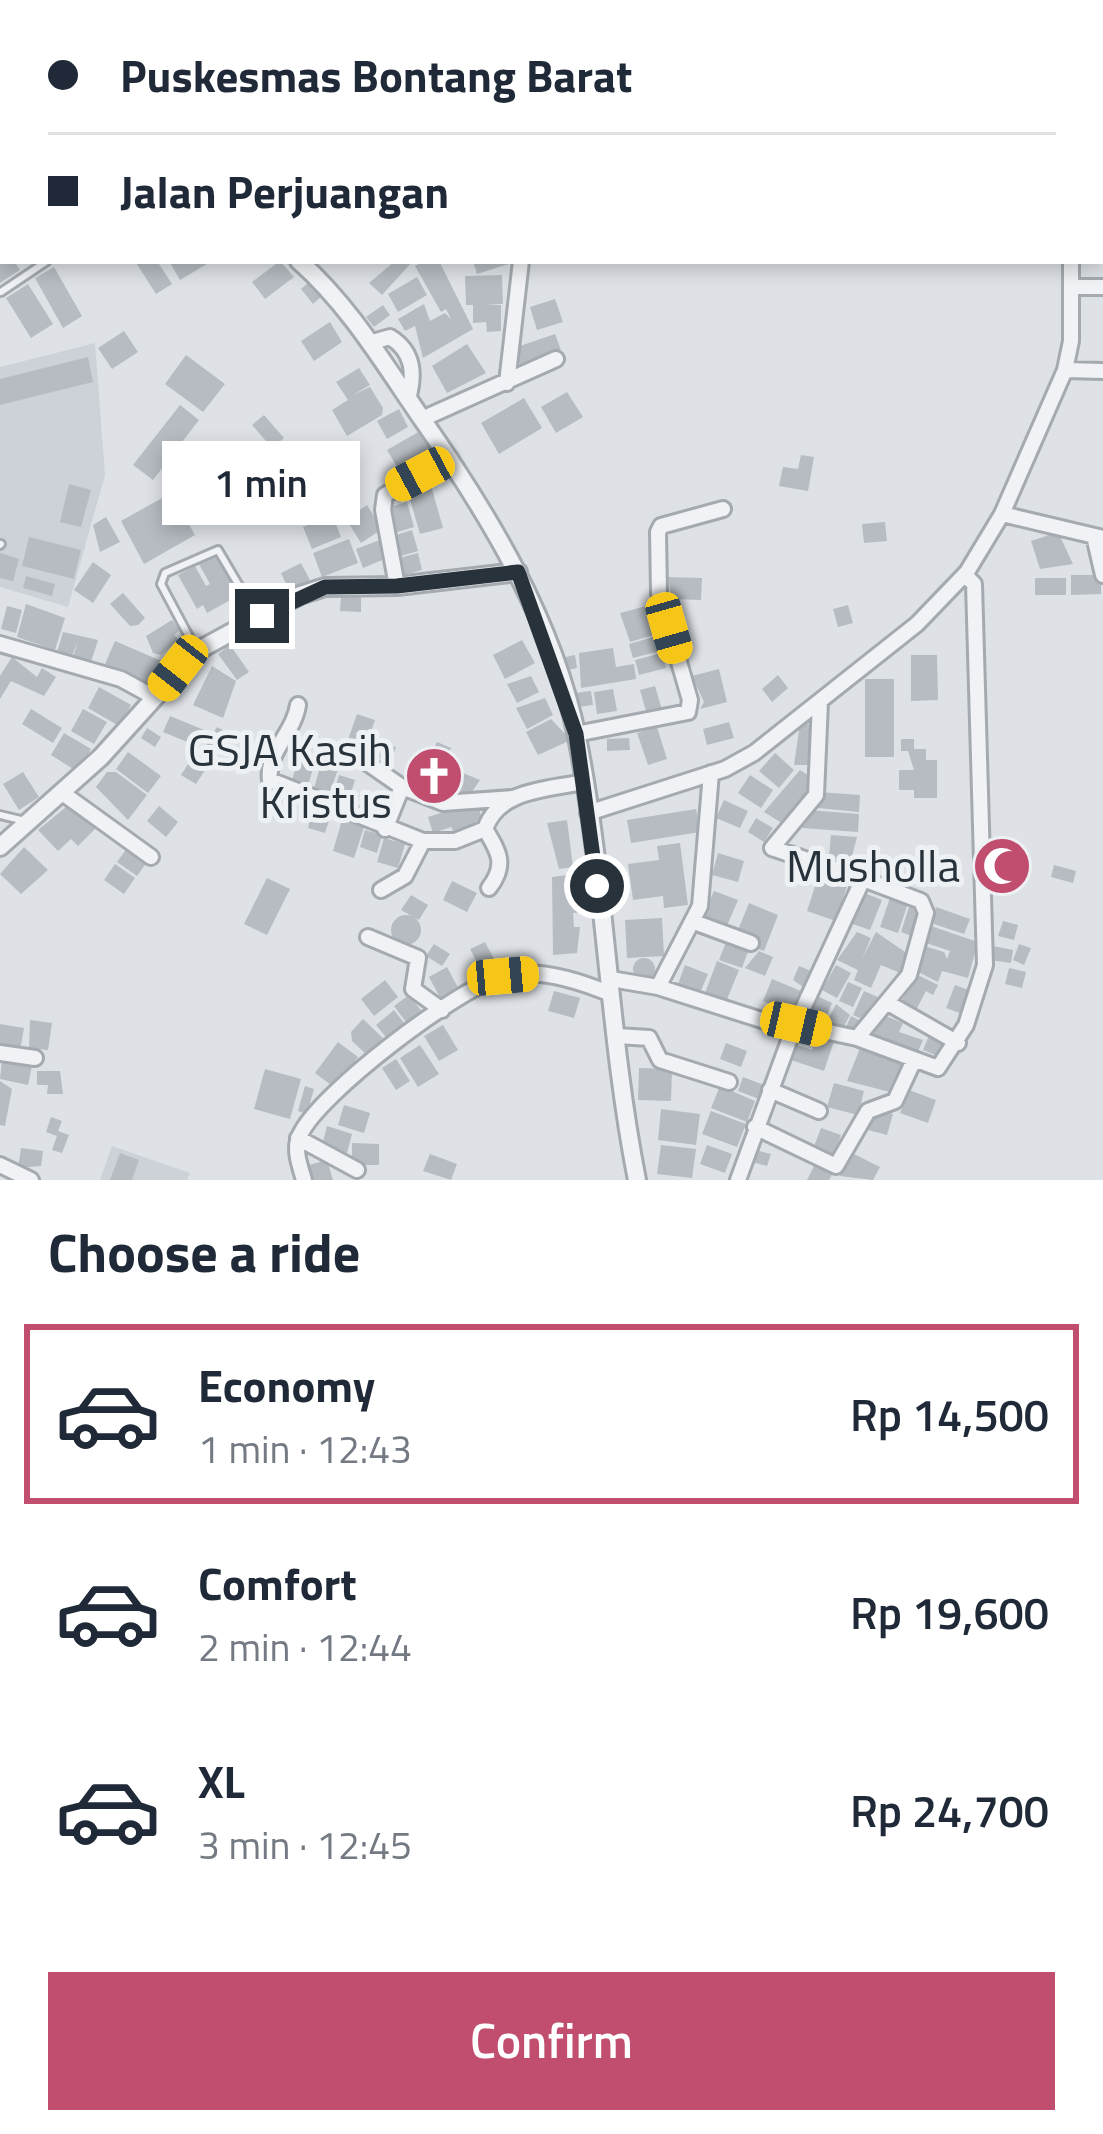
<!DOCTYPE html>
<html lang="en">
<head>
<meta charset="utf-8">
<style>
  body { margin:0; font-family:"Titillium Web",sans-serif; background:#f6f6f7; color:#1f2937; height:100vh; display:flex; flex-direction:column; font-size:45px; white-space:nowrap }
  * { box-sizing:border-box; margin:0 }
  p { font-size:39px; color:#747a83 }
  .icon { flex:none; width:66px; height:66px; fill:none; stroke:currentColor; stroke-width:2; stroke-linecap:round; stroke-linejoin:round }
  .map { position:relative; height:1180px; overflow:hidden }
  .details { display:flex; flex-direction:column; background:#fff; flex:1 }
  .details>* { flex:none }
  .hud { position:absolute; left:0px; top:0px; width:1104px; height:264px; box-shadow:0 6px 18px #0003; display:grid; align-content:center; height:264px; padding:0 48px; background:#fff }
  .end { position:absolute; width:54px; height:54px; margin:-27px; border:15px solid #28323b; background:#fff; box-shadow:0 0 0 6px #fff }
  .from { border-radius:50% }
  .bubble { position:absolute; height:84px; border-radius:0px; background:#fff; box-shadow:0 6px 18px #0003; font-size:39px; font-weight:600; line-height:84px; text-align:center }
  .car { position:absolute; width:36px; height:72px; margin:-36px -18px; border-radius:15px; box-shadow:0 0 9px 3px #0007; background:linear-gradient(#f5c518 24%,#345 0 40%,#f5c518 0 76%,#345 0 86%,#f5c518 0) }
  .hud b { display:flex; align-items:center; gap:42px; height:114px; font-size:45px }
  .hud b+b { border-top:3px solid #e0e1e3 }
  .hud i { width:30px; height:30px; background:#1f2937 }
  ul { padding:0; list-style:none }
  li { display:flex; align-items:center; gap:36px; height:180px; margin:0 24px 18px; padding:0 24px; border:6px solid transparent; border-radius:0px }
  li div { flex:1 }
  li b { display:block; font-size:45px }
  li em { font-style:normal; font-weight:600 }
  li.selected { border-color:#c14d6f }
  li>.icon { width:108px; height:108px; stroke-width:1.5 }
  h2 { padding:0 48px; font-size:54px; line-height:144px }
  .primary-button { display:flex; gap:24px; margin-top:auto; padding:24px 48px }
  .primary-button a { flex:1; height:138px; border-radius:0px; background:#c14d6f; color:#fff; font-size:48px; font-weight:600; line-height:138px; text-align:center }
  .map>svg:first-child { display:block }
</style>
</head>
<body>
<div class="map">
<svg width="1103" height="1180" viewBox="0 0 1103 1180">
  <rect width="100%" height="100%" fill="#dee2e6"/>
  <path fill="#ccd2d7" d="M 95,343 L 105,475 L 68,607 L 0,587 L 0,367 Z
    M 112,1146 L 190,1173 L 187,1180 L 100,1180 Z"/>
  <path fill="#b6bcc2" d="M 0,261 L 14,261 L 20,270 L 0,283 Z
    M 135,261 L 157,261 L 172,284 L 156,294 Z
    M 169,261 L 212,261 L 180,280 Z
    M 280,261 L 294,277 L 265,299 L 252,282 Z
    M 395,261 L 413,261 L 382,295 L 369,283 Z
    M 424,261 L 439,261 L 473,329 L 423,358 L 415,326 L 405,331 L 398,319 L 424,304 L 430,321 L 445,313 L 451,319 L 446,309 L 441,312 L 415,266 Z
    M 473,261 L 515,261 L 515,262 L 477,274 Z
    M 54,267 L 82,316 L 63,328 L 35,278 Z
    M 502,275 L 503,304 L 484,304 L 501,305 L 501,331 L 487,332 L 486,322 L 473,323 L 473,305 L 466,305 L 465,276 Z
    M 417,277 L 427,295 L 398,312 L 388,294 Z
    M 309,282 L 321,297 L 313,304 L 301,289 Z
    M 28,284 L 53,324 L 31,338 L 6,298 Z
    M 555,299 L 563,322 L 537,330 L 530,307 Z
    M 383,305 L 390,315 L 374,327 L 366,317 Z
    M 330,322 L 342,342 L 314,361 L 301,341 Z
    M 124,331 L 138,352 L 112,369 L 98,348 Z
    M 555,334 L 562,353 L 521,367 L 514,348 Z
    M 467,344 L 486,373 L 447,393 L 432,366 Z
    M 186,355 L 225,384 L 203,412 L 165,384 Z
    M 88,357 L 93,382 L 0,405 L 0,379 Z
    M 359,368 L 370,385 L 353,395 L 370,387 L 383,408 L 382,415 L 347,436 L 332,410 L 348,400 L 336,382 Z
    M 567,392 L 583,417 L 556,433 L 541,407 Z
    M 524,398 L 542,428 L 499,454 L 481,423 Z
    M 180,405 L 199,420 L 153,480 L 133,465 Z
    M 399,409 L 408,427 L 387,439 L 377,421 Z
    M 264,415 L 284,438 L 272,448 L 252,425 Z
    M 422,430 L 438,457 L 403,477 L 387,450 Z
    M 318,454 L 341,476 L 328,491 L 304,469 Z
    M 801,455 L 814,457 L 808,491 L 779,486 L 783,467 L 798,469 Z
    M 430,482 L 443,528 L 420,534 L 407,489 Z
    M 69,484 L 91,490 L 81,527 L 60,522 Z
    M 171,493 L 195,535 L 144,564 L 121,521 Z
    M 407,502 L 414,527 L 394,533 L 387,508 Z
    M 367,505 L 382,529 L 361,543 L 346,519 Z
    M 332,515 L 341,537 L 312,549 L 303,527 Z
    M 106,517 L 120,542 L 100,552 L 93,525 Z
    M 885,522 L 887,541 L 864,543 L 862,524 Z
    M 412,530 L 418,551 L 398,557 L 396,535 Z
    M 1058,532 L 1073,564 L 1040,569 L 1031,541 Z
    M 29,537 L 81,550 L 74,579 L 22,566 Z
    M 349,539 L 358,563 L 322,577 L 313,553 Z
    M 380,540 L 387,558 L 363,568 L 356,549 Z
    M 0,553 L 19,559 L 13,581 L 0,578 Z
    M 418,553 L 422,570 L 400,576 L 396,559 Z
    M 217,554 L 236,587 L 230,591 L 234,598 L 207,613 L 203,605 L 197,609 L 178,575 L 195,566 L 206,586 L 210,584 L 199,564 Z
    M 93,562 L 111,575 L 93,603 L 74,590 Z
    M 301,563 L 311,582 L 290,592 L 281,573 Z
    M 1071,575 L 1101,575 L 1101,594 L 1071,595 Z
    M 26,576 L 55,584 L 52,596 L 23,588 Z
    M 668,577 L 702,578 L 701,600 L 672,599 Z
    M 1035,578 L 1066,578 L 1066,595 L 1035,595 Z
    M 123,593 L 145,618 L 138,625 L 130,626 L 110,604 Z
    M 341,596 L 361,597 L 361,612 L 340,611 Z
    M 26,604 L 65,618 L 55,650 L 17,637 Z
    M 848,605 L 853,623 L 838,627 L 833,609 Z
    M 7,606 L 22,610 L 16,633 L 1,629 Z
    M 646,606 L 654,635 L 630,642 L 620,613 Z
    M 172,620 L 180,630 L 174,635 L 179,640 L 161,655 L 153,653 L 146,636 Z
    M 279,620 L 289,638 L 275,646 L 265,628 Z
    M 63,632 L 98,640 L 90,665 L 72,660 L 78,641 L 72,656 L 57,652 Z
    M 663,634 L 667,649 L 633,658 L 629,644 Z
    M 522,640 L 535,663 L 505,679 L 493,655 Z
    M 115,641 L 166,663 L 156,686 L 105,664 Z
    M 230,645 L 249,672 L 237,680 L 218,654 Z
    M 613,648 L 616,667 L 634,664 L 636,679 L 581,688 L 579,653 Z
    M 662,653 L 666,668 L 639,675 L 635,660 Z
    M 575,655 L 577,668 L 564,671 L 561,658 Z
    M 911,655 L 937,655 L 938,700 L 911,701 Z
    M 12,657 L 37,677 L 42,668 L 56,677 L 44,696 L 11,681 L 0,699 L 0,676 Z
    M 212,666 L 236,681 L 223,718 L 193,705 Z
    M 719,669 L 727,702 L 700,709 L 704,702 L 692,676 Z
    M 778,675 L 788,688 L 772,702 L 762,689 Z
    M 531,676 L 539,692 L 517,703 L 507,684 Z
    M 865,679 L 894,679 L 894,757 L 865,757 Z
    M 655,686 L 662,710 L 647,715 L 640,690 Z
    M 99,687 L 131,705 L 119,726 L 88,708 Z
    M 613,689 L 617,711 L 597,714 L 594,692 Z
    M 591,691 L 593,705 L 577,707 L 575,693 Z
    M 545,698 L 553,715 L 527,729 L 516,708 Z
    M 31,709 L 62,728 L 53,743 L 22,724 Z
    M 83,709 L 107,722 L 94,744 L 71,731 Z
    M 357,714 L 375,720 L 361,761 L 343,754 Z
    M 170,716 L 204,730 L 197,746 L 163,732 Z
    M 551,719 L 571,740 L 538,755 L 526,732 Z
    M 729,722 L 734,738 L 707,745 L 703,729 Z
    M 800,724 L 815,724 L 810,765 L 794,765 Z
    M 217,727 L 228,733 L 215,754 L 205,748 Z
    M 657,727 L 667,759 L 648,765 L 637,733 Z
    M 147,728 L 161,737 L 155,747 L 141,738 Z
    M 64,733 L 91,749 L 78,772 L 51,755 Z
    M 629,738 L 630,750 L 607,751 L 607,739 Z
    M 901,739 L 914,739 L 914,749 L 926,749 L 926,760 L 937,760 L 937,798 L 914,798 L 914,790 L 899,790 L 899,770 L 914,770 L 908,751 L 901,751 Z
    M 437,742 L 451,748 L 443,765 L 450,768 L 438,794 L 417,784 Z
    M 382,743 L 396,747 L 391,762 L 378,758 Z
    M 128,752 L 161,776 L 148,793 L 116,769 Z
    M 775,753 L 794,770 L 779,788 L 759,771 Z
    M 300,754 L 316,759 L 308,785 L 292,780 Z
    M 194,755 L 209,764 L 196,784 L 181,775 Z
    M 321,764 L 338,769 L 330,793 L 314,788 Z
    M 800,770 L 811,777 L 811,785 L 785,825 L 764,812 Z
    M 23,772 L 39,797 L 19,810 L 3,784 Z
    M 107,772 L 116,772 L 147,795 L 128,820 L 96,787 Z
    M 463,773 L 480,780 L 467,799 L 454,793 Z
    M 339,775 L 355,780 L 351,793 L 360,795 L 356,807 L 332,799 Z
    M 750,775 L 773,790 L 761,808 L 738,793 Z
    M 819,792 L 860,795 L 859,812 L 818,808 Z
    M 372,800 L 388,806 L 382,825 L 365,819 Z
    M 724,800 L 748,811 L 740,828 L 716,818 Z
    M 477,802 L 482,820 L 475,822 L 477,829 L 456,836 L 451,827 L 433,833 L 428,817 Z
    M 71,803 L 96,828 L 78,846 L 71,839 L 58,851 L 38,830 Z
    M 159,806 L 178,822 L 166,837 L 147,821 Z
    M 696,809 L 700,832 L 631,843 L 627,820 Z
    M 808,810 L 859,814 L 858,832 L 802,828 Z
    M 312,812 L 330,818 L 325,833 L 308,828 Z
    M 756,818 L 773,828 L 764,842 L 748,832 Z
    M 342,820 L 364,827 L 354,858 L 333,851 Z
    M 567,820 L 573,867 L 559,869 L 547,823 Z
    M 365,830 L 382,835 L 377,853 L 360,847 Z
    M 831,835 L 857,837 L 849,868 L 828,867 Z
    M 384,838 L 405,844 L 398,868 L 377,862 Z
    M 680,843 L 688,905 L 664,908 L 663,896 L 633,900 L 628,864 L 659,860 L 657,846 Z
    M 997,846 L 1019,856 L 1007,886 L 984,877 Z
    M 24,847 L 48,870 L 21,894 L 0,874 Z
    M 127,848 L 147,862 L 137,876 L 117,862 Z
    M 718,853 L 744,861 L 738,882 L 712,875 Z
    M 115,864 L 135,878 L 124,894 L 104,880 Z
    M 1054,865 L 1076,871 L 1073,883 L 1051,877 Z
    M 583,873 L 591,900 L 586,901 L 587,912 L 573,913 L 574,927 L 580,927 L 577,953 L 553,955 L 552,877 Z
    M 819,874 L 848,883 L 836,921 L 807,911 Z
    M 267,878 L 290,889 L 267,935 L 244,924 Z
    M 452,881 L 477,893 L 467,912 L 443,900 Z
    M 714,891 L 738,900 L 726,928 L 702,918 Z
    M 862,892 L 882,900 L 870,930 L 850,923 Z
    M 411,895 L 428,905 L 419,920 L 401,910 Z
    M 890,898 L 908,903 L 898,933 L 880,927 Z
    M 749,903 L 778,915 L 764,951 L 751,946 L 755,937 L 738,930 Z
    M 909,907 L 923,912 L 914,937 L 901,932 Z
    M 936,907 L 970,919 L 964,934 L 931,923 Z
    M391 930a15 15 0 1 1 30 0a15 15 0 1 1-30 0Z
    M 662,918 L 664,956 L 627,958 L 625,920 Z
    M 1003,921 L 1018,925 L 1014,940 L 998,936 Z
    M 931,926 L 978,942 L 968,978 L 942,971 L 938,982 L 918,972 L 921,945 L 944,952 L 947,959 L 950,951 L 926,943 Z
    M 857,932 L 871,938 L 862,959 L 876,932 L 908,954 L 900,973 L 881,965 L 871,988 L 854,980 L 858,970 L 837,960 Z
    M 727,940 L 749,949 L 742,968 L 719,960 Z
    M 485,942 L 500,970 L 485,978 L 470,949 Z
    M 434,944 L 450,954 L 442,966 L 426,956 Z
    M 1019,944 L 1031,948 L 1024,965 L 1013,960 Z
    M 993,946 L 1013,950 L 1011,963 L 990,960 Z
    M 759,951 L 773,957 L 765,976 L 745,968 Z
    M633 969a11 11 0 1 1 22 0a11 11 0 1 1-22 0Z
    M 717,961 L 739,970 L 726,1002 L 705,993 Z
    M 685,965 L 708,974 L 700,993 L 678,984 Z
    M 836,965 L 851,973 L 837,998 L 822,990 Z
    M 799,966 L 816,973 L 809,991 L 793,980 Z
    M 447,967 L 461,993 L 443,1003 L 429,977 Z
    M 1009,968 L 1026,972 L 1022,988 L 1005,984 Z
    M 916,974 L 938,985 L 933,995 L 926,991 L 915,1012 L 900,1004 Z
    M 772,979 L 801,991 L 792,1013 L 763,1001 Z
    M 385,980 L 398,997 L 374,1016 L 361,999 Z
    M 848,982 L 862,988 L 853,1007 L 839,1001 Z
    M 955,985 L 974,992 L 965,1015 L 946,1008 Z
    M 554,991 L 580,998 L 574,1018 L 548,1011 Z
    M 864,991 L 880,998 L 868,1022 L 853,1015 Z
    M 813,994 L 832,1003 L 822,1026 L 803,1017 Z
    M 409,995 L 427,1018 L 412,1030 L 394,1006 Z
    M 836,1004 L 850,1015 L 841,1032 L 826,1024 Z
    M 394,1010 L 408,1028 L 390,1042 L 376,1025 Z
    M 883,1015 L 903,1023 L 899,1032 L 923,1040 L 916,1056 L 871,1040 L 873,1024 L 878,1027 Z
    M 851,1016 L 865,1023 L 859,1036 L 845,1029 Z
    M 363,1019 L 386,1041 L 374,1053 L 370,1049 L 365,1053 L 352,1041 L 351,1032 Z
    M 30,1020 L 52,1023 L 48,1050 L 29,1048 Z
    M 0,1024 L 24,1028 L 20,1051 L 0,1047 Z
    M 443,1025 L 458,1050 L 439,1061 L 424,1036 Z
    M 818,1032 L 835,1038 L 824,1071 L 791,1060 L 797,1045 L 812,1050 Z
    M 930,1033 L 954,1043 L 947,1060 L 923,1050 Z
    M 338,1042 L 358,1057 L 335,1088 L 315,1073 Z
    M 726,1043 L 747,1051 L 741,1067 L 720,1059 Z
    M 862,1043 L 905,1065 L 894,1093 L 847,1081 Z
    M 420,1045 L 439,1074 L 418,1087 L 400,1058 Z
    M 396,1059 L 410,1081 L 396,1090 L 382,1068 Z
    M 2,1060 L 32,1066 L 28,1085 L 0,1079 Z
    M 639,1068 L 672,1069 L 671,1101 L 638,1100 Z
    M 265,1069 L 301,1079 L 290,1119 L 254,1109 Z
    M 37,1071 L 60,1071 L 63,1094 L 47,1094 L 48,1085 L 37,1085 Z
    M 743,1077 L 764,1085 L 759,1099 L 738,1091 Z
    M 0,1081 L 12,1089 L 5,1126 L 0,1125 Z
    M 834,1083 L 864,1091 L 858,1115 L 827,1107 Z
    M 305,1086 L 314,1089 L 307,1114 L 298,1111 Z
    M 720,1086 L 755,1101 L 747,1122 L 711,1108 Z
    M 909,1090 L 936,1100 L 928,1123 L 900,1113 Z
    M 344,1105 L 370,1113 L 364,1133 L 338,1125 Z
    M 661,1109 L 700,1114 L 696,1145 L 658,1140 Z
    M 873,1109 L 893,1114 L 887,1135 L 868,1130 Z
    M 711,1111 L 746,1124 L 737,1147 L 702,1134 Z
    M 51,1117 L 62,1121 L 58,1131 L 69,1135 L 62,1153 L 52,1150 L 57,1136 L 46,1132 Z
    M 327,1126 L 352,1134 L 347,1153 L 322,1146 Z
    M 821,1128 L 841,1135 L 833,1156 L 813,1149 Z
    M 352,1143 L 379,1144 L 379,1165 L 352,1165 Z
    M 661,1145 L 696,1149 L 692,1178 L 657,1174 Z
    M 707,1145 L 732,1154 L 725,1173 L 700,1164 Z
    M 21,1148 L 43,1151 L 41,1166 L 18,1168 Z
    M 752,1149 L 771,1154 L 767,1166 L 749,1161 Z
    M 120,1153 L 139,1160 L 132,1180 L 110,1180 Z
    M 852,1153 L 880,1167 L 873,1180 L 840,1176 Z
    M 430,1154 L 457,1164 L 451,1180 L 423,1171 Z
    M 327,1160 L 333,1180 L 314,1180 L 309,1165 Z
    M 815,1164 L 833,1173 L 829,1180 L 807,1180 Z"/>
  <g fill="none" stroke-linecap="round" stroke-linejoin="round">
    <defs>
      <path id="service" d="M 1,292 L 47,261
        M 0,545 L 1,544
        M 194,646 L 161,584 L 165,573 L 218,550 L 248,601
        M 0,815 L 25,821"/>
      <path id="minor" d="M 467,0 L 467,3
        M 546,0 L 548,3
        M 181,3 L 183,0
        M 285,3 L 285,0
        M 339,3 L 363,0
        M 0,75 L 3,81
        M 0,181 L 3,180
        M 1101,231 L 1103,231
        M 1071,287 L 1103,287
        M 369,343 L 390,337 C 414,352 415,374 408,399
        M 1065,370 L 1103,371
        M 507,383 L 521,261
        M 422,419 L 556,359
        M 1002,514 L 1103,538
        M 1094,536 L 1103,575
        M 397,586 L 383,510 L 385,495 L 450,458
        M 0,644 L 121,679 L 154,697
        M 820,702 L 816,795 L 772,848 L 863,879
        M 298,705 C 294,733 266,752 270,780 L 423,841 L 455,841 L 485,829 C 499,789 547,790 583,782
        M 576,734 L 688,712 L 690,700 L 659,593 L 658,532 L 661,526 L 723,509
        M 366,762 L 402,787 L 385,829
        M 402,787 L 443,803 L 512,798
        M 61,792 L 151,857
        M 588,813 L 725,769 L 754,753 L 917,624 L 967,572 L 1002,514 L 1065,370 L 1071,341 L 1071,261
        M 485,829 C 499,852 507,865 489,888
        M 381,890 L 405,876 L 423,841
        M 694,922 L 751,943
        M 368,937 L 418,958 L 413,989 L 442,1010
        M 611,979 L 658,987 L 793,1030
        M 658,987 L 700,906 L 711,773
        M 888,1003 L 958,1043
        M 796,1025 L 857,1038 L 938,1068 L 966,1025 L 985,965 L 974,584 L 965,575
        M 617,1036 L 649,1038 L 660,1060 L 729,1082
        M 0,1053 L 35,1058
        M 770,1090 L 819,1111
        M 755,1127 L 836,1166 L 868,1111 L 895,1101 L 914,1060
        M 298,1138 L 357,1170
        M 0,1165 L 31,1180
        M 304,1180 C 300,1166 293,1149 300,1135 C 318,1094 459,987 503,976 C 537,967 580,981 611,994
        M 738,1180 L 793,1030 L 863,879 L 921,901 L 926,913 L 909,975 L 857,1038"/>
      <path id="tertiary" d="M 41,3 L 45,0
        M 0,32 L 3,30
        M 299,261 C 349,305 384,364 422,419 C 489,515 553,620 577,737 C 606,883 608,1034 637,1180
        M 0,847 L 101,757 L 197,651 L 300,595 L 325,587 L 397,586 L 518,572"/>
    </defs>
    <use href="#service" stroke="#a4aaaf" stroke-width="12"/>
    <use href="#minor" stroke="#a4aaaf" stroke-width="20"/>
    <use href="#tertiary" stroke="#a4aaaf" stroke-width="22"/>
    <use href="#service" stroke="#f0f2f5" stroke-width="6"/>
    <use href="#minor" stroke="#f0f2f5" stroke-width="14"/>
    <use href="#tertiary" stroke="#f0f2f5" stroke-width="16"/>
  </g>
  <g fill="none" stroke-linecap="round" stroke-linejoin="round">
    <path stroke="#28323b" stroke-width="15" d="M 262,616 L 325,587 L 397,586 L 518,572 L 576,734 L 597,886"/>
  </g>
  <defs>
    <symbol id="church-disc" viewBox="-11 -11 22 22"><circle r="9.5" fill="#c14d6f" stroke="#edf1f4"/><path d="M-1.2-6h2.4v3.5h3.3v2.4h-3.3V6h-2.4V-.1h-3.3v-2.4h3.3Z" fill="#fff"/></symbol>
    <symbol id="mosque-disc" viewBox="-11 -11 22 22"><circle r="9.5" fill="#c14d6f" stroke="#edf1f4"/><path d="M3.5-4.9A6 6 0 1 0 3.5 4.9A5 5 0 1 1 3.5-4.9Z" fill="#fff"/></symbol>
  </defs>
  <g fill-rule="evenodd">
    <use href="#church-disc" x="401" y="743" width="66" height="66"/>
    <use href="#mosque-disc" x="969" y="833" width="66" height="66"/>
  </g>
  <g text-anchor="middle" stroke-width="10" stroke-linejoin="round" paint-order="stroke">
    <g font-size="45" fill="#28323b" stroke="#edf1f4" text-anchor="end">
      <text x="392" y="766">GSJA Kasih<tspan x="392" dy="52">Kristus</tspan></text>
      <text x="960" y="882">Musholla</text>
    </g>
  </g>
</svg>
<i class="end from" style="left:597px;top:886px"></i>
<i class="end" style="left:262px;top:616px"></i>
<div class="bubble" style="left:162px;top:441px;width:198px">1 min</div>
<i class="car" style="left:420px;top:474px;rotate:242deg"></i>
<i class="car" style="left:669px;top:628px;rotate:164deg"></i>
<i class="car" style="left:178px;top:668px;rotate:218deg"></i>
<i class="car" style="left:503px;top:976px;rotate:85deg"></i>
<i class="car" style="left:796px;top:1024px;rotate:103deg"></i>
<div class="hud">
<b><i class="from"></i>Puskesmas Bontang Barat</b>
<b><i></i>Jalan Perjuangan</b>
</div>
</div>
<section class="details">
<h2>Choose a ride</h2>
<ul>
<li class="selected"><svg class="icon" aria-label="car" viewBox="0 0 24 24"><path d="M5 17H2v-5l4-1 3-4h7l3 4 3 1v5h-3M9 17h6M6 11h13"/><circle cx="7" cy="17" r="2"/><circle cx="17" cy="17" r="2"/></svg><div><b>Economy</b><p>1 min · 12:43</p></div><em>Rp 14,500</em></li>
<li><svg class="icon" aria-label="car" viewBox="0 0 24 24"><path d="M5 17H2v-5l4-1 3-4h7l3 4 3 1v5h-3M9 17h6M6 11h13"/><circle cx="7" cy="17" r="2"/><circle cx="17" cy="17" r="2"/></svg><div><b>Comfort</b><p>2 min · 12:44</p></div><em>Rp 19,600</em></li>
<li><svg class="icon" aria-label="car" viewBox="0 0 24 24"><path d="M5 17H2v-5l4-1 3-4h7l3 4 3 1v5h-3M9 17h6M6 11h13"/><circle cx="7" cy="17" r="2"/><circle cx="17" cy="17" r="2"/></svg><div><b>XL</b><p>3 min · 12:45</p></div><em>Rp 24,700</em></li>
</ul>
<div class="primary-button"><a>Confirm</a></div>
</section>
</body>
</html>
